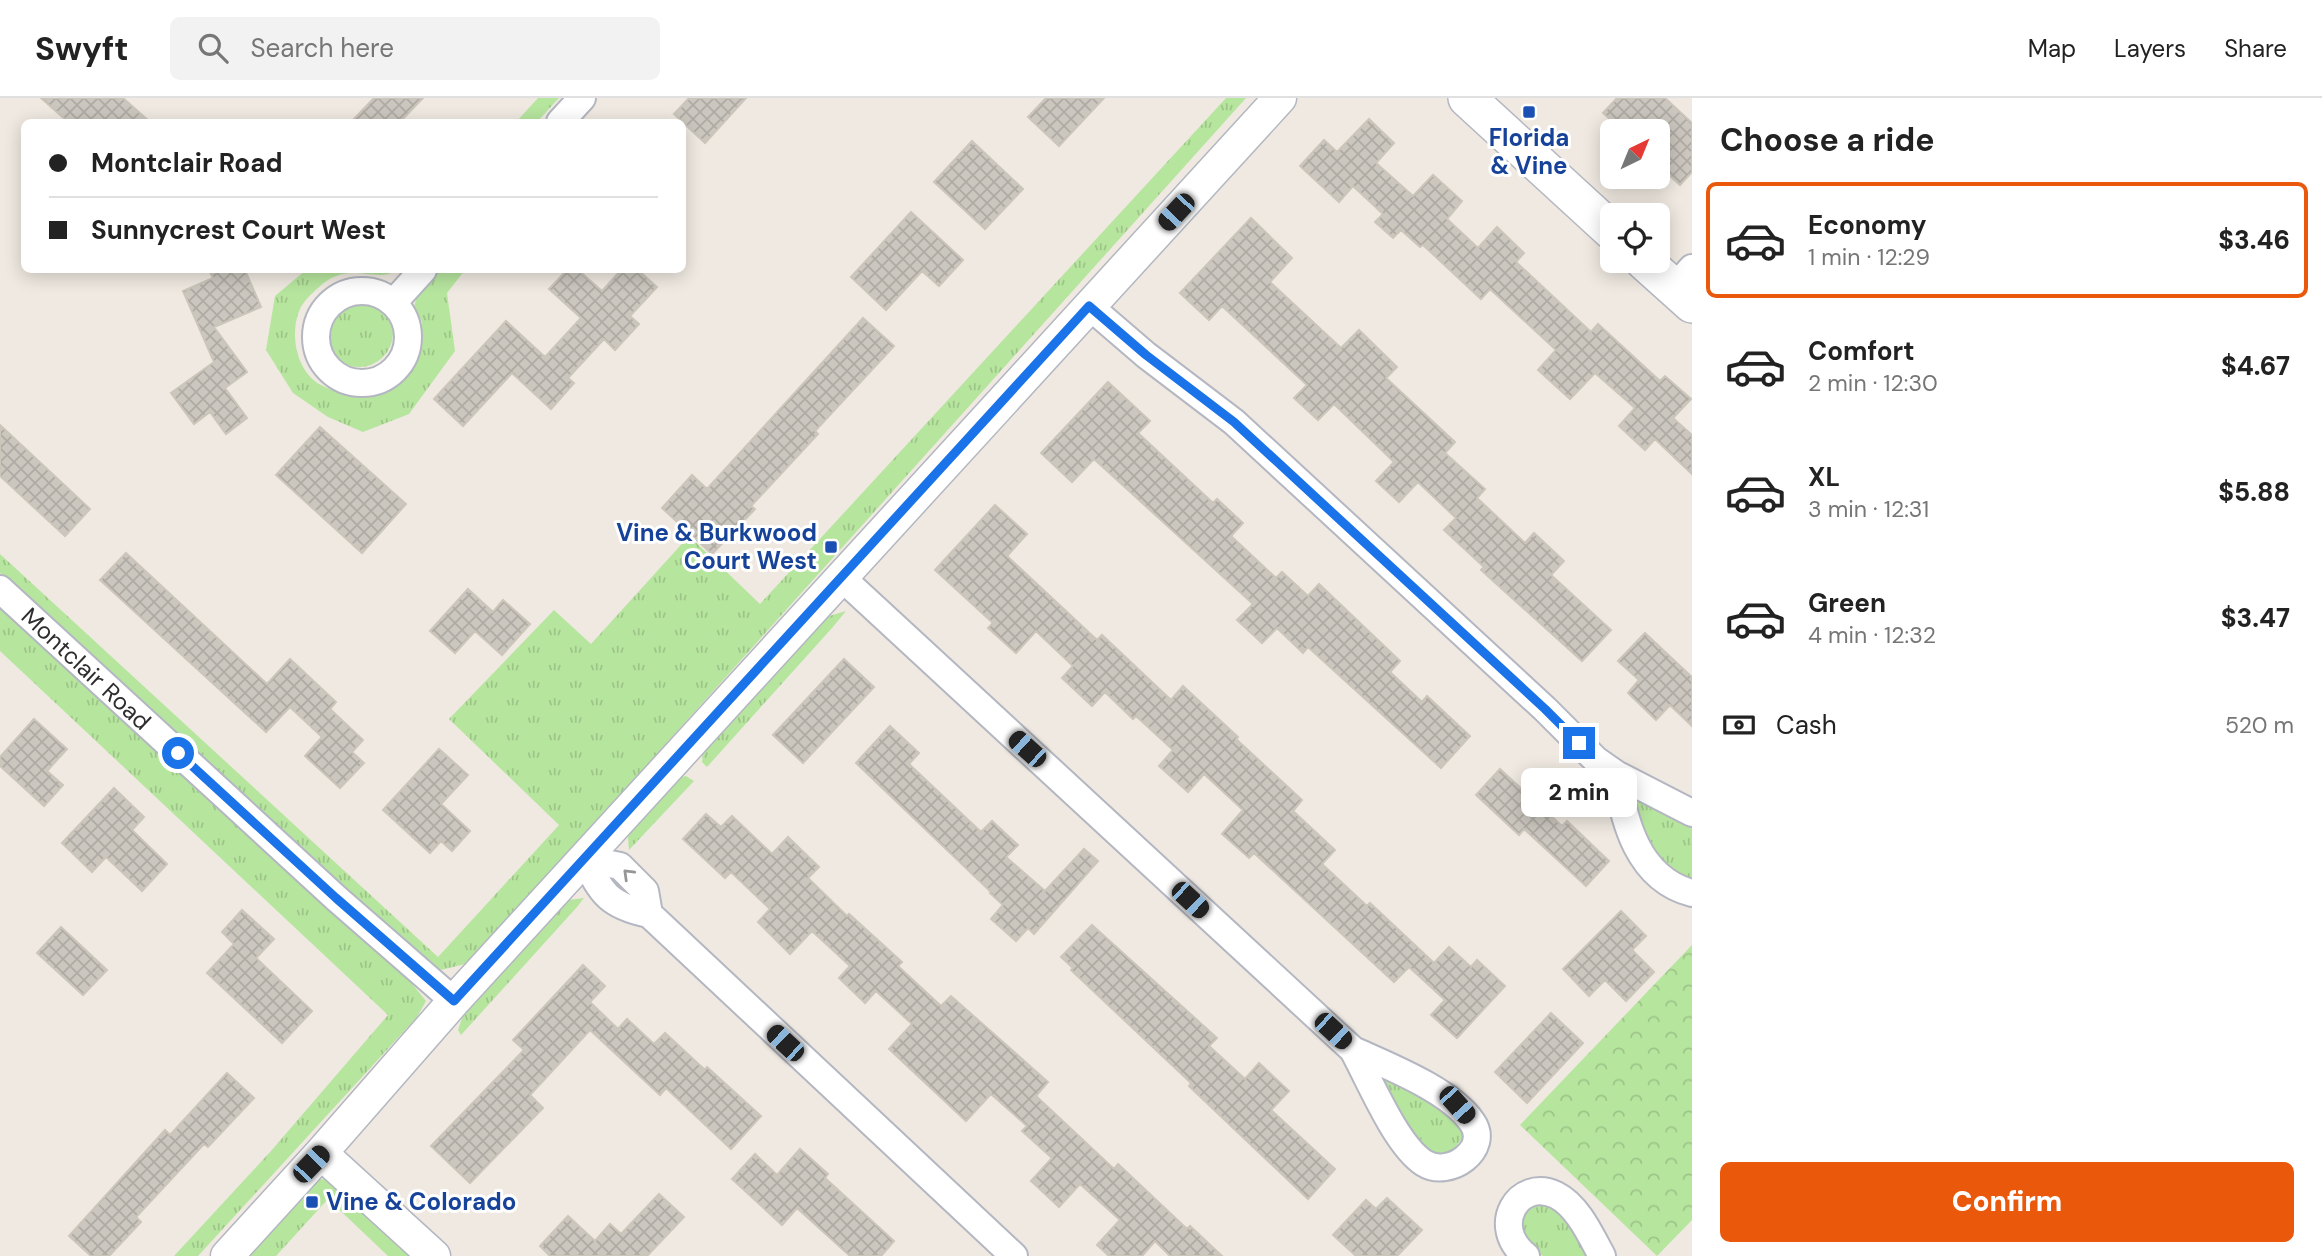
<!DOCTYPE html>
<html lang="en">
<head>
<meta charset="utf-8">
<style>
  body { margin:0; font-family:"DM Sans",sans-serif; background:#f2f2f2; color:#222; height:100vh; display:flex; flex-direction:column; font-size:26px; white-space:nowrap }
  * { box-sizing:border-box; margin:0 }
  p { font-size:23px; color:#767676 }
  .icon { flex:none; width:38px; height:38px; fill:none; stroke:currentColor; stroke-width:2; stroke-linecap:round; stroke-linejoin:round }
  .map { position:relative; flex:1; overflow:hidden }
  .side { display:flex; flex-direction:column; background:#fff; width:630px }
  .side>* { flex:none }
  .guide { position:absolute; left:21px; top:21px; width:665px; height:154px; border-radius:10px; box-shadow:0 4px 18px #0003; display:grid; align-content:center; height:154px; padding:0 28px; background:#fff }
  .needle { width:46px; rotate:43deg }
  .buttons { position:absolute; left:1600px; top:21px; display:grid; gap:14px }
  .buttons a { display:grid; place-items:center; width:70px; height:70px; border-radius:10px; background:#fff; box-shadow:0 4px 18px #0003; font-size:35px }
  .end { position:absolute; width:32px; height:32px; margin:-16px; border:9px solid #1a73e8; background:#fff; box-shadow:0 0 0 4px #fff }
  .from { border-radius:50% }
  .bubble { position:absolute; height:49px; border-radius:10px; background:#fff; box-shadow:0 4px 18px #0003; font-size:23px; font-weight:800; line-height:49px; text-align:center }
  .car { position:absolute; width:21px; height:42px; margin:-21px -10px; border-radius:9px; box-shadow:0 0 5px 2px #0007; background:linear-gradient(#222 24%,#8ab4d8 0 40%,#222 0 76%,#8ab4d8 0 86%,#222 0) }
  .guide b { display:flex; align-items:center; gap:24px; height:66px; font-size:26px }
  .guide b+b { border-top:2px solid #e0e0e0 }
  .guide i { width:18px; height:18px; background:#222 }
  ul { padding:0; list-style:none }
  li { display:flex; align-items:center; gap:21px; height:116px; margin:0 14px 10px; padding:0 14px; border:4px solid transparent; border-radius:10px }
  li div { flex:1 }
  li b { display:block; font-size:26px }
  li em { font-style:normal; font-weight:800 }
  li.selected { border-color:#ea580c }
  li>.icon { width:63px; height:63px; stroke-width:1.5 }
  h2 { padding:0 28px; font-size:32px; line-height:84px }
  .pay { display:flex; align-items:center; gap:18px; height:77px; padding:0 28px; font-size:26px }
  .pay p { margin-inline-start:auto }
  .primary-button { display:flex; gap:14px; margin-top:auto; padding:14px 28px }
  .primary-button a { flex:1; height:80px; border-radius:10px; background:#ea580c; color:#fff; font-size:28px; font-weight:800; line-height:80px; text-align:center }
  header { display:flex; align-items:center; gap:42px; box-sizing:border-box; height:98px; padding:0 35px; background:#fff; border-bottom:2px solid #e0e0e0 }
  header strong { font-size:33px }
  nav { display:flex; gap:38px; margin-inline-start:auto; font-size:24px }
  .search { width:490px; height:63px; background:#f2f2f2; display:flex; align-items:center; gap:18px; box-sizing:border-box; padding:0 24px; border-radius:10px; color:#767676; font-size:26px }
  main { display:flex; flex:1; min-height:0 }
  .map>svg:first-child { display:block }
</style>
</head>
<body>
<header>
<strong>Swyft</strong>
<div class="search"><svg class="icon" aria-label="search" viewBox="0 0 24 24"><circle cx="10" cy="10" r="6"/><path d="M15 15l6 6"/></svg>Search here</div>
<nav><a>Map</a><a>Layers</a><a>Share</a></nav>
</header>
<main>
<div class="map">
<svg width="1692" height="1158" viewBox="0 0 1692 1158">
  <defs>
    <pattern id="grass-tufts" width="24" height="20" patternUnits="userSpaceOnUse" patternTransform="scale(1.75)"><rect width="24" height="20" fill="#b6e59e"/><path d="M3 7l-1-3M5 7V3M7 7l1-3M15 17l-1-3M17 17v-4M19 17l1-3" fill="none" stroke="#9dc588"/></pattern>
    <pattern id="park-crowns" width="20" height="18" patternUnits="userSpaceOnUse" patternTransform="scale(1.75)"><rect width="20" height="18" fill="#b6e59e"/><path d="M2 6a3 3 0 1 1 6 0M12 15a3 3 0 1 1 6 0" fill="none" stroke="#9dc588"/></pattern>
    <pattern id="building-cross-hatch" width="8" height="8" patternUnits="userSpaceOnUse" patternTransform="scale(1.75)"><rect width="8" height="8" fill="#cbc7bf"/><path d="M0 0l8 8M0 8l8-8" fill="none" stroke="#afaba4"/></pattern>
  </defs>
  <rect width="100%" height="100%" fill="#efe9e1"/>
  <path fill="url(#grass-tufts)" d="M 538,0 L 559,0 L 537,24 L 516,24 Z
    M 1226,0 L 1246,0 L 469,865 L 441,872 L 421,861 L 0,475 L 0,456 L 438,859 L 559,727 L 449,621 L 554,512 L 591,546 L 689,438 L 760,506 Z
    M 306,172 L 397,172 C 375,187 349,160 318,190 C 312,195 303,204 300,211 C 289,235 296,274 321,287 C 336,295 351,297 368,299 L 411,270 L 420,246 L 422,224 L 414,209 L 418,194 L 438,172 L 465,172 L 447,195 L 455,253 L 409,316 L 363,334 L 328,319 L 293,295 L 266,252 L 275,198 Z
    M325 235a34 34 0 1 1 68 0a34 34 0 1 1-68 0Z
    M 0,507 L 404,876 L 426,903 L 417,919 L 198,1158 L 174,1158 L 271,1053 L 388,917 L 0,553 Z
    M 846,513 L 832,530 L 707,669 L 702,664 L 703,652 L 826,519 Z
    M 686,678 L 694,683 L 629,752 L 628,740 L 630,731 L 677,680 Z
    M 1630,697 L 1692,728 L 1692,785 L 1654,762 Z
    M 584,800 L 577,809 L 461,937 L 458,932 L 462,920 L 561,806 L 569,802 Z
    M 1383,976 L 1458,1017 L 1464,1038 L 1450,1056 L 1437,1056 L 1419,1049 L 1376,977 Z
    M 325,1081 L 412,1158 L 388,1158 L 328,1101 L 276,1158 L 239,1158 L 316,1082 Z
    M 1536,1105 C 1569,1105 1574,1132 1589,1158 L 1543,1158 L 1528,1150 L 1518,1127 L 1524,1113 Z"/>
  <path fill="url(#park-crowns)" d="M 1692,847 L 1692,1122 L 1657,1158 L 1520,1027 Z"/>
  <path fill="url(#building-cross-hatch)" stroke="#cbc5ba" stroke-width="2" d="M 41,0 L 123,0 L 150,24 L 68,24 Z
    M 374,0 L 423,0 L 400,24 L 351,24 Z
    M 689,0 L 746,0 L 705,45 L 674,16 Z
    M 1046,0 L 1104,0 L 1059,48 L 1028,19 Z
    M 1617,0 L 1665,0 L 1692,25 L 1692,74 L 1680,87 L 1657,66 L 1657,33 L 1623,33 L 1603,15 Z
    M 1369,21 L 1394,45 L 1376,65 L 1413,98 L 1433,77 L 1462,103 L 1447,121 L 1478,150 L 1497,129 L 1524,155 L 1516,164 L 1591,234 L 1598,226 L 1660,283 L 1665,278 L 1691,301 L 1673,320 L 1692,337 L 1692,376 L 1655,341 L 1645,352 L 1619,328 L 1635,310 L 1595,275 L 1570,301 L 1538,272 L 1556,252 L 1490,191 L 1481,201 L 1423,147 L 1420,149 L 1401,132 L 1393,140 L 1375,124 L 1383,116 L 1353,88 L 1339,104 L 1300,68 L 1324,42 L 1337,54 Z
    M 972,43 L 1023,91 L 985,131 L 934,84 Z
    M 911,114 L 963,162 L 939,188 L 922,173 L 886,212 L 851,179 Z
    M 1251,120 L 1292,160 L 1270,184 L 1341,250 L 1359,232 L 1397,269 L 1386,280 L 1455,344 L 1445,355 L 1485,391 L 1477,400 L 1525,445 L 1534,435 L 1564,463 L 1551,477 L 1611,532 L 1582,563 L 1481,472 L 1484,469 L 1444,432 L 1456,420 L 1418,384 L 1399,404 L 1376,383 L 1394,364 L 1334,306 L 1318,322 L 1294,300 L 1307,287 L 1222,208 L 1209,222 L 1180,195 Z
    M 209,172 L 245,172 L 261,209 L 214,229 L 247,274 L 225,290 L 247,320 L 226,336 L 210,314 L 194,326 L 171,295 L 214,264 L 183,193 L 213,180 Z
    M 567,172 L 578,172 L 602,193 L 621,172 L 638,172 L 657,189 L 630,218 L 639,226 L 615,252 L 604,241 L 568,280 L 574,285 L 551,311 L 512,275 L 463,328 L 434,301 L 506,223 L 545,259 L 581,220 L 549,191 Z
    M 863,220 L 894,248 L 815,333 L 818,336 L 751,408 L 755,411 L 712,456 L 662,410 L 692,377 L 707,391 Z
    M 1108,284 L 1150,323 L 1138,335 L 1213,405 L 1217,401 L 1243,425 L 1231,438 L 1276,480 L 1282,474 L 1308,498 L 1319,486 L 1400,563 L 1390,574 L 1422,604 L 1427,598 L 1470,638 L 1441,670 L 1308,549 L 1303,555 L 1277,530 L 1262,545 L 1237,522 L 1253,506 L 1094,361 L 1072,384 L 1041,355 Z
    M 0,327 L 90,411 L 65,438 L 0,378 Z
    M 320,329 L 406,406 L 362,455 L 276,377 Z
    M 995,407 L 1027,436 L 1007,458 L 1097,542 L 1102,537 L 1171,602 L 1183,588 L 1238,639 L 1236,641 L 1302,702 L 1293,713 L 1335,752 L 1322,766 L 1367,808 L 1370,805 L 1434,865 L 1449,849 L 1471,869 L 1477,862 L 1505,888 L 1457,940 L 1431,917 L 1445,902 L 1409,869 L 1394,884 L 1254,755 L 1249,760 L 1222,736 L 1243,712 L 1204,676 L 1188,694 L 1159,668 L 1173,652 L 1136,618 L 1133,621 L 1105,594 L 1092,608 L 1062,580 L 1073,568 L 1036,533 L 1016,555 L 988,530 L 993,525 L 935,472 Z
    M 126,455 L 267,586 L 290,561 L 336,604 L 330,611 L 363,642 L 352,654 L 364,665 L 340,690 L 305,658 L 322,639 L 290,609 L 266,634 L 100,482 Z
    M 468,491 L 493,514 L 503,502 L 530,526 L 502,557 L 475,533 L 455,555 L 430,533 Z
    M 1645,535 L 1692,579 L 1692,628 L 1670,607 L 1656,622 L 1628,595 L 1639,582 L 1618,563 Z
    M 844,561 L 874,589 L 803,665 L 773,637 Z
    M 34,621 L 67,651 L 47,673 L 63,687 L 44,708 L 0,668 L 0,659 Z
    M 890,628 L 919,655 L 909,666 L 981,734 L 992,723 L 1018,747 L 1006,759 L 1045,793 L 1084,751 L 1098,763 L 1034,836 L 1028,830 L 1016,843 L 991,821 L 1003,807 L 990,795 L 991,794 L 856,665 Z
    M 439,651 L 468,677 L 441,706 L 470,733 L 452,753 L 441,743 L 430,755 L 383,712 Z
    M 1500,671 L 1562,728 L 1567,723 L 1609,763 L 1586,788 L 1524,731 L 1519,737 L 1476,697 Z
    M 114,690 L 144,719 L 132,732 L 167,766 L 142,793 L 106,759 L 92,774 L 62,745 Z
    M 706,716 L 721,729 L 732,718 L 772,756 L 788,739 L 819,769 L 808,780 L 847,818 L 849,816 L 902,864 L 898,868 L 941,908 L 951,898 L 1048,984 L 1036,998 L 1114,1071 L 1118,1066 L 1187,1131 L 1190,1128 L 1222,1158 L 1170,1158 L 1155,1143 L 1142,1158 L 1109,1158 L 1097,1147 L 1120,1122 L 1080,1086 L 1059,1109 L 1031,1083 L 1052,1060 L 1022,1033 L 1027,1028 L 991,996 L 966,1023 L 889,951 L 912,926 L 876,893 L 865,905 L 839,880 L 850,868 L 812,833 L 790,856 L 758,824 L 770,811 L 731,774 L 725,780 L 683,741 Z
    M 242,812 L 274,841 L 256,860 L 312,913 L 282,945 L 207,875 L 234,846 L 222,834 Z
    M 1621,813 L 1646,838 L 1632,852 L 1654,874 L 1626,903 L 1605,882 L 1589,898 L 1563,871 Z
    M 1092,827 L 1217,940 L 1209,948 L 1245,981 L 1259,965 L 1289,993 L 1271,1012 L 1335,1071 L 1308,1101 L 1189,988 L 1191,985 L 1071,872 L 1073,870 L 1061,859 Z
    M 61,829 L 107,872 L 83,897 L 37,855 Z
    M 583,867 L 605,888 L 590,904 L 618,931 L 627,921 L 654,946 L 665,935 L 705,972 L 707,969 L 761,1018 L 731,1051 L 666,990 L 660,997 L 590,932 L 530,997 L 543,1010 L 470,1085 L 431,1048 L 524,952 L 513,942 Z
    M 1551,915 L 1583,945 L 1527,1005 L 1495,974 Z
    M 227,975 L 254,1000 L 208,1049 L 204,1046 L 136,1119 L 141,1124 L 109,1158 L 91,1158 L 69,1138 L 165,1032 L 170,1037 Z
    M 800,1051 L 828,1076 L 825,1080 L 894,1143 L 881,1158 L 850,1158 L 797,1110 L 782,1127 L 732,1081 L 755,1056 L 777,1077 Z
    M 659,1096 L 684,1119 L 647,1158 L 550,1158 L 540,1148 L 568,1118 L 595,1143 L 610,1126 L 621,1136 Z
    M 1387,1100 L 1422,1132 L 1397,1158 L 1356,1158 L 1333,1137 L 1366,1102 L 1376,1111 Z"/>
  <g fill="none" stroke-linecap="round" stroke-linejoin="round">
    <defs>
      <path id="minor" d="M 560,24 L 582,0
        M 1674,190 L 1692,170
        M316 239a46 46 0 1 1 92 0a46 46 0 1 1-92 0Z
        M 393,205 L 423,172
        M 1089,208 L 1146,257 L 1234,324 L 1545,611 L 1596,662 L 1616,676
        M 841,479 L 1353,952
        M 0,491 L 336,800 L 454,903
        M 1692,715 L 1616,676 C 1624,724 1638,781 1692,795
        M 585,761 C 601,796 610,808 649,816 L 1014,1158
        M 585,761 L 620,768 L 645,793 L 649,816
        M 1353,952 C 1388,968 1450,992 1472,1024 C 1491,1051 1449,1081 1424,1065 C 1396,1047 1370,983 1353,952 Z
        M 1526,1158 C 1489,1129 1518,1079 1556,1097 C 1578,1108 1591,1138 1602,1158"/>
      <path id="tertiary" d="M 321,1055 L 434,1158
        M 227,1158 L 321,1055 L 454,903 L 1280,0"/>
      <path id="secondary" d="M 1467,0 L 1612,133
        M 1644,163 L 1692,206"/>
    </defs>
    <use href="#minor" stroke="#b4b7c1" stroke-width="30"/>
    <use href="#tertiary" stroke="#b4b7c1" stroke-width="35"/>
    <use href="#secondary" stroke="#b4b7c1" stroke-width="40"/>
    <use href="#minor" stroke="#fff" stroke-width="26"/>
    <use href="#tertiary" stroke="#fff" stroke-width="32"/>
    <use href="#secondary" stroke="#fff" stroke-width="37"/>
  </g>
  <defs><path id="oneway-chevron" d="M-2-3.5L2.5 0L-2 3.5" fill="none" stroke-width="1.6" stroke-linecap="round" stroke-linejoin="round" transform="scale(1.75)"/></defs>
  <use stroke="#969696" href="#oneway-chevron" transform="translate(628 776) rotate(-136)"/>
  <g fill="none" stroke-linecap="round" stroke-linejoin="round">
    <path stroke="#1a73e8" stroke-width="9" d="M 178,655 L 336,800 L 454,903 L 1089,208 L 1146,257 L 1234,324 L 1545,611 L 1579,645"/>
  </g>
  <g fill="#1a4fb4" stroke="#fff" stroke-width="2.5">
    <rect x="1522" y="7" width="14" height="14" rx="3.5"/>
    <rect x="824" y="442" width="14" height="14" rx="3.5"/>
    <rect x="305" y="1097" width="14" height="14" rx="3.5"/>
  </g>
  <g text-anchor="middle" stroke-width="6" stroke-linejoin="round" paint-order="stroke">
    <g font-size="24" font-weight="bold" fill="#164399" stroke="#fff">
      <text x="1529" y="48">Florida<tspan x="1529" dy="28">&amp; Vine</tspan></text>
      <text x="817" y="443" text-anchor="end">Vine &amp; Burkwood<tspan x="817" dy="28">Court West</tspan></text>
      <text x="326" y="1112" text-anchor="start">Vine &amp; Colorado</text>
    </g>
    <g font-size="24" fill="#2e2e2e" stroke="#fff">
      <text transform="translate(86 571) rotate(43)" y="8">Montclair Road</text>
    </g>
  </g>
</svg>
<div class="buttons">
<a><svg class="needle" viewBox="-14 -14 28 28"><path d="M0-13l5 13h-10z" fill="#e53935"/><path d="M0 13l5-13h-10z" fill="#767676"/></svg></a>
<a><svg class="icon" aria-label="locate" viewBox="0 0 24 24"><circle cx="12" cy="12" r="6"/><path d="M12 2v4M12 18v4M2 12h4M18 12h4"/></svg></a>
</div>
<i class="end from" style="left:178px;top:655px"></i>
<i class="end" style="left:1579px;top:645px"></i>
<div class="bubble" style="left:1521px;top:670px;width:116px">2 min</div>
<i class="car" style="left:1176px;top:114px;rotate:223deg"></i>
<i class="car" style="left:1027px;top:651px;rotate:312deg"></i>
<i class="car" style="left:1190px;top:802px;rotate:133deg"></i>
<i class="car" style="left:1333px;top:933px;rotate:133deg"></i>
<i class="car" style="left:785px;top:945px;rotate:313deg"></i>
<i class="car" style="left:1457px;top:1007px;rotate:138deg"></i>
<i class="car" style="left:311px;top:1066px;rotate:44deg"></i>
<div class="guide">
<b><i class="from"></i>Montclair Road</b>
<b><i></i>Sunnycrest Court West</b>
</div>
</div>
<section class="side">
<h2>Choose a ride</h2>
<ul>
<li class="selected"><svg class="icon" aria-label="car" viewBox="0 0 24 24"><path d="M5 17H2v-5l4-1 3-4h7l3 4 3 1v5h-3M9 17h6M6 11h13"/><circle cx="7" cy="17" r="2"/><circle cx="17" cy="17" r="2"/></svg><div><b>Economy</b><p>1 min · 12:29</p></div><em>$3.46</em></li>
<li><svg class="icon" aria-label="car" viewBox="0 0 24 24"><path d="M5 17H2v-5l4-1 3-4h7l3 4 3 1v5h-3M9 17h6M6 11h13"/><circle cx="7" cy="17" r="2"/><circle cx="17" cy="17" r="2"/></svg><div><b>Comfort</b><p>2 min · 12:30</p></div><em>$4.67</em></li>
<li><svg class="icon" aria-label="car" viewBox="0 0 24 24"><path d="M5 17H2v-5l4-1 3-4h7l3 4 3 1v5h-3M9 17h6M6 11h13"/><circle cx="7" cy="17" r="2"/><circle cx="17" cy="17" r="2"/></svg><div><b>XL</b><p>3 min · 12:31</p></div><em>$5.88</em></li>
<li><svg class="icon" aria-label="car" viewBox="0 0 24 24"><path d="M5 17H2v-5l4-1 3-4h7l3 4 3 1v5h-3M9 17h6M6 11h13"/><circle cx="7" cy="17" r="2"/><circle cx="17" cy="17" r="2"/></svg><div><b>Green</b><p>4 min · 12:32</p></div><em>$3.47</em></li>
</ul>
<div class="pay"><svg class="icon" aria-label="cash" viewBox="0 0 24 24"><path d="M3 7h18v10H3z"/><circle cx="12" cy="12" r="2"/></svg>Cash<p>520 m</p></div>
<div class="primary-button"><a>Confirm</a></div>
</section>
</main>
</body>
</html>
